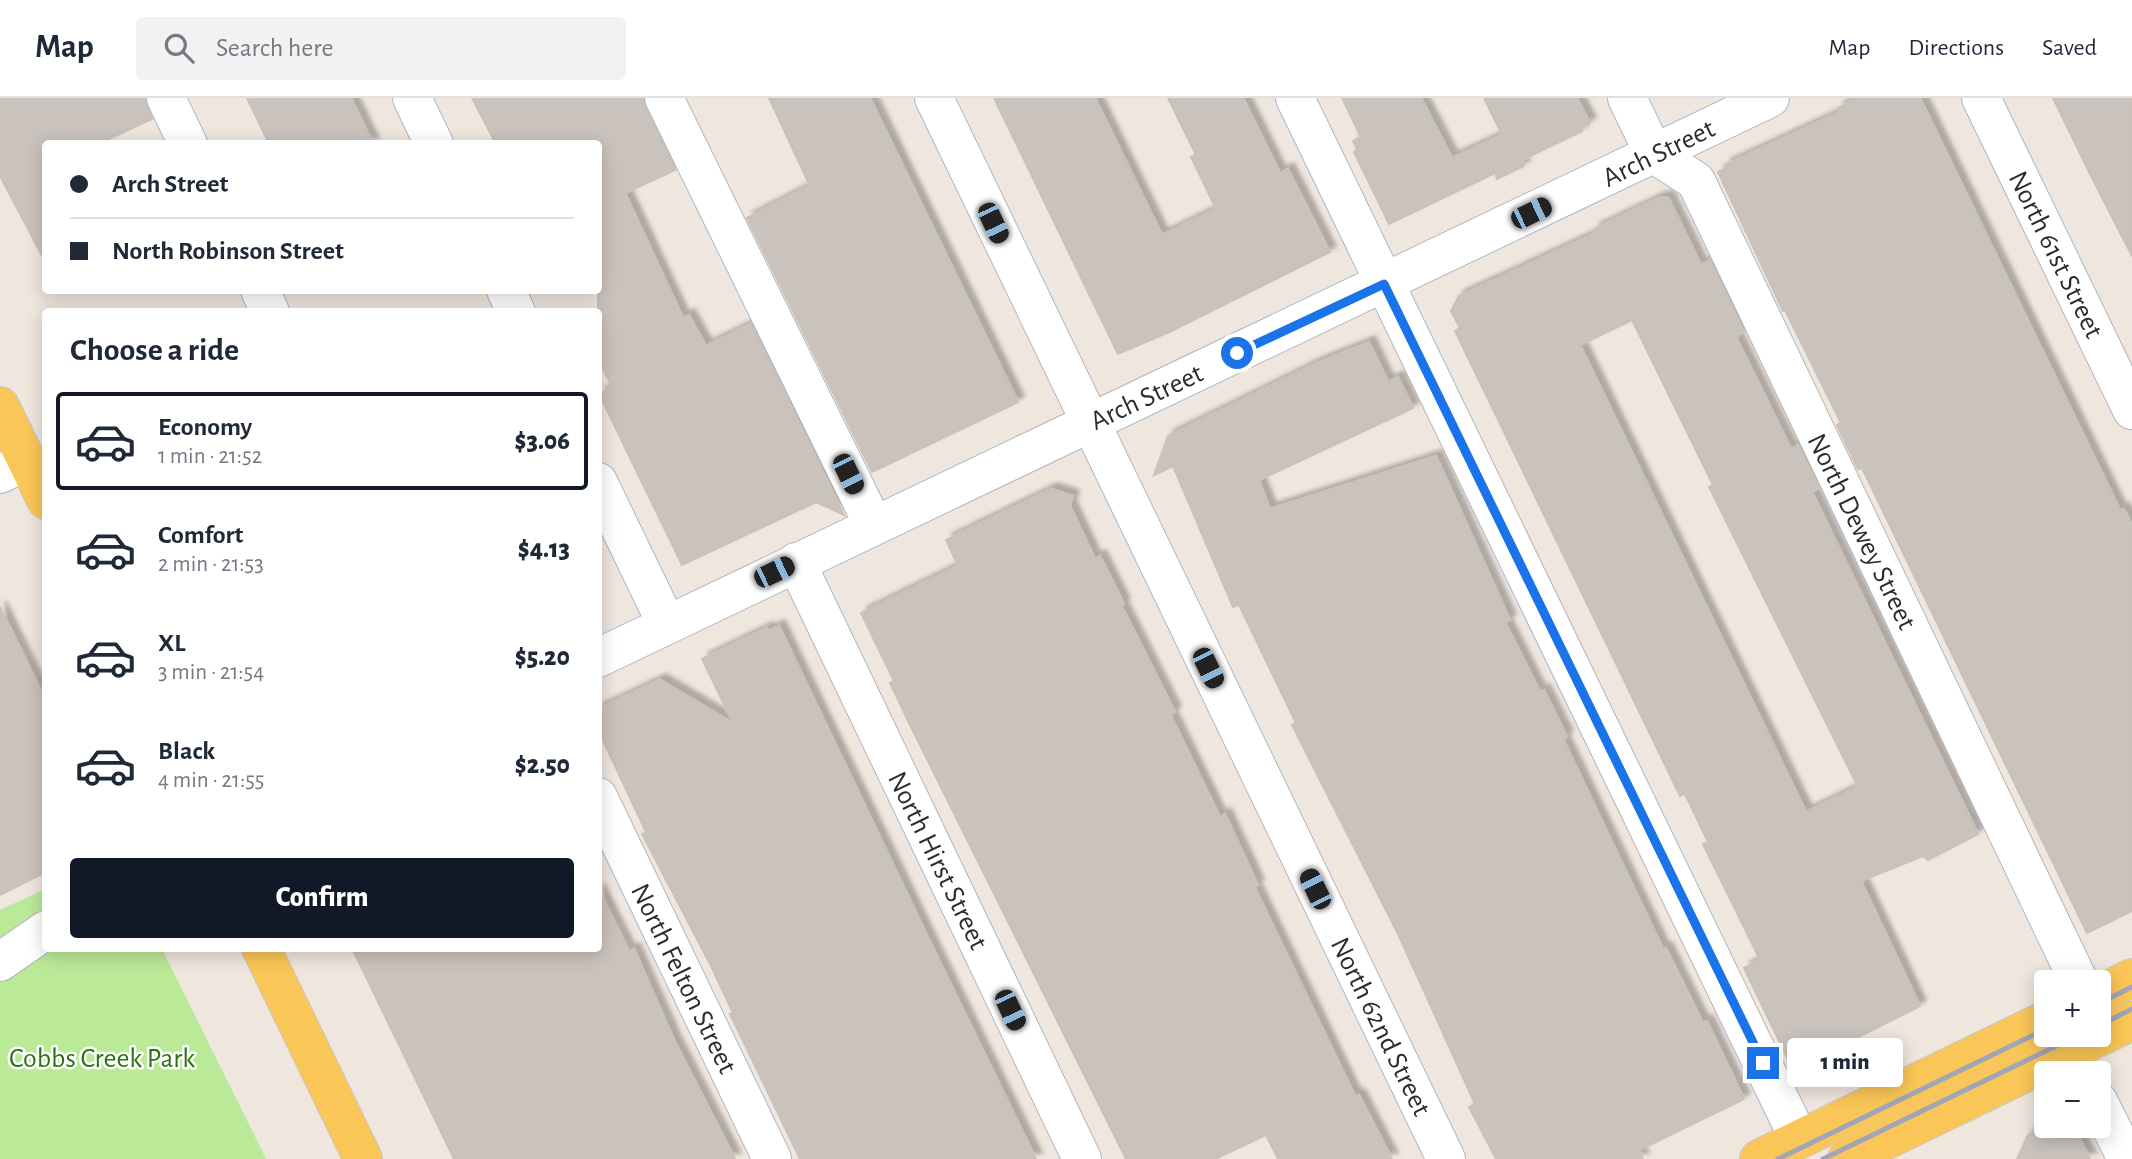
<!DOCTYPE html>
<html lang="en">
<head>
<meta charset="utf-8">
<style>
  body { margin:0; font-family:"Alegreya Sans",sans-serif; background:#f2f2f3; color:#1f2937; height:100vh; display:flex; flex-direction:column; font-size:26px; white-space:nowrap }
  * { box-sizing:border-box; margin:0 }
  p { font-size:23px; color:#747a83 }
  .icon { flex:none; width:38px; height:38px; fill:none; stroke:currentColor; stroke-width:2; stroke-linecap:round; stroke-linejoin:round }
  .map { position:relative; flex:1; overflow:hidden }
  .sheet { position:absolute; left:42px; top:210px; width:560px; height:644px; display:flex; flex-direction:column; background:#fff; border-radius:7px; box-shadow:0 4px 18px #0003 }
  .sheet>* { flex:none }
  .banner { position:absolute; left:42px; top:42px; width:560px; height:154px; border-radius:7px; box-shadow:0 4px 18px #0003; display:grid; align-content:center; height:154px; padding:0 28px; background:#fff }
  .tools { position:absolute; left:2034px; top:872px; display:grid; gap:14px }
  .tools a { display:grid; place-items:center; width:77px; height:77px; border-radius:7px; background:#fff; box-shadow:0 4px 18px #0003; font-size:35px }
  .end { position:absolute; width:32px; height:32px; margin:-16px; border:9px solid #1a73e8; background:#fff; box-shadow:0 0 0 4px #fff }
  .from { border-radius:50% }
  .bubble { position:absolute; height:49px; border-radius:7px; background:#fff; box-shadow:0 4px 18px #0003; font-size:23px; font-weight:800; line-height:49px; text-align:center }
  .car { position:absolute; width:21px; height:42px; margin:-21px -10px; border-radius:9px; box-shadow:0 0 5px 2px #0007; background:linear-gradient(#222 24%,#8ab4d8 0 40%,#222 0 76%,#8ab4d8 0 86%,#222 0) }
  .banner b { display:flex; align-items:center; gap:24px; height:66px; font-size:26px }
  .banner b+b { border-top:2px solid #e0e1e3 }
  .banner i { width:18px; height:18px; background:#1f2937 }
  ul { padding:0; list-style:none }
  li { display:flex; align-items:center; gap:21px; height:98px; margin:0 14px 10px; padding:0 14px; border:4px solid transparent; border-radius:7px }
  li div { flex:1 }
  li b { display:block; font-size:26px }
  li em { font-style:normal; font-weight:800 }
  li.on { border-color:#111827 }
  li>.icon { width:63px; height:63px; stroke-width:1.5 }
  h2 { padding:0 28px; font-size:32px; line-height:84px }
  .action { display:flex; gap:14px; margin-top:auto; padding:14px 28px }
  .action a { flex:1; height:80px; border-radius:7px; background:#111827; color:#fff; font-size:28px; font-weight:800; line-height:80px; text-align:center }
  header { display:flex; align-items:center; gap:42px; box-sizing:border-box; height:98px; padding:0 35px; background:#fff; border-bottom:2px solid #e0e1e3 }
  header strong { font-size:33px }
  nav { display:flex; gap:38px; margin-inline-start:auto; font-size:24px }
  .search { width:490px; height:63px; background:#f2f2f3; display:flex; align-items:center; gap:18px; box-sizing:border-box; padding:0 24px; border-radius:7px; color:#747a83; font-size:26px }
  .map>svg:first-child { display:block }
</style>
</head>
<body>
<header>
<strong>Map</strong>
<div class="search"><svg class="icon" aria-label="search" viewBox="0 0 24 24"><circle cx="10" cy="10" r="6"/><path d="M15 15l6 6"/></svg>Search here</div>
<nav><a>Map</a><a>Directions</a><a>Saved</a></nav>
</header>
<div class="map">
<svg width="2132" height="1061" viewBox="0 0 2132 1061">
  <defs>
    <filter id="shadow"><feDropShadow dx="6" dy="-6" stdDeviation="2" flood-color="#0004"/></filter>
  </defs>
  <rect width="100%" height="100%" fill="#efe6de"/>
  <path fill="#bae997" d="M 45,791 L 46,850 L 162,851 L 266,1061 L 0,1061 L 0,812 Z"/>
  <path fill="#cac3bd" stroke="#cac2b7" stroke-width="2" fill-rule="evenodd" filter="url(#shadow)" d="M 0,0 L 144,0 L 152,21 L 98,46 L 46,46 L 46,165 L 0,78 Z
    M 247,0 L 351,0 L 373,46 L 269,46 Z
    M 472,0 L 642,0 L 675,72 L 625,95 L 683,220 L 689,217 L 706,248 L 751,226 L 844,417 L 816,404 L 682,467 L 599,296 L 612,289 L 598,261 L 598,46 L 496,46 Z
    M 769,0 L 870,0 L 1018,304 L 872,374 L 747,120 L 810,88 Z
    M 994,0 L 1095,0 L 1162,137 L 1216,111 L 1191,59 L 1196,57 L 1168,0 L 1243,0 L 1280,75 L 1288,71 L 1330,154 L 1169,234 L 1118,256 Z
    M 1342,0 L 1421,0 L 1452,60 L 1502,37 L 1484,0 L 1577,0 L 1590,25 L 1581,30 L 1582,33 L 1522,62 L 1524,68 L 1497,81 L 1495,75 L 1389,126 L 1354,54 L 1357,52 L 1353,43 L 1361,39 Z
    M 1859,0 L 1920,0 L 2120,412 L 2124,411 L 2132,427 L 2132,813 L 2087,835 L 1862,370 L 1858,371 L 1837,327 L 1841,325 L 1785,212 L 1783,213 L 1718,74 L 1727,70 L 1725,67 L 1840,14 L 1838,10 Z
    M 2053,0 L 2132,0 L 2132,158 L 2091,78 Z
    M 1668,99 L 1701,167 L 1710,162 L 1744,234 L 1736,239 L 1791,351 L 1798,347 L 1819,390 L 1812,394 L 1978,736 L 1928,762 L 1923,758 L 1861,783 L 1920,908 L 1793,972 L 1744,870 L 1760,862 L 1703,746 L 1708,744 L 1685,696 L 1680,698 L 1455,233 L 1460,230 L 1451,213 L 1459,198 L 1596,135 L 1594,131 L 1659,100 ZM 1632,222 L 1713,387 L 1709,389 L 1858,689 L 1806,714 L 1580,247 Z
    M 1369,244 L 1388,284 L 1398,279 L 1413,310 L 1259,382 L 1270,411 L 1436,358 L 1510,522 L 1505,524 L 1540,594 L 1544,592 L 1567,639 L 1563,641 L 1663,851 L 1666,850 L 1703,925 L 1707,923 L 1744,1001 L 1639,1052 L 1643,1061 L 1496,1061 L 1469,1009 L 1475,1006 L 1398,836 L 1292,627 L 1296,625 L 1239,507 L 1233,509 L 1173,368 L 1154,377 L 1168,338 L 1317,265 Z
    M 1051,391 L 1073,398 L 1070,408 L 1095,461 L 1100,458 L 1124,506 L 1121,507 L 1175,614 L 1170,616 L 1220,719 L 1225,716 L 1258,787 L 1254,788 L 1355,998 L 1359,997 L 1392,1061 L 1278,1061 L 1266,1037 L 1215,1061 L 1126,1061 L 910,627 L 890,585 L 894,583 L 861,515 L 958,468 L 946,442 Z
    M 0,509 L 46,603 L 46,774 L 0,797 Z
    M 779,528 L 935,854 L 1036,1061 L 800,1061 L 730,916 L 733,915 L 711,868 L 642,736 L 646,734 L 598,632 L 598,611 L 660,582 L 733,625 L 702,561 L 767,530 L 768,533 Z
    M 598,791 L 629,853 L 634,851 L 675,944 L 735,1061 L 454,1061 L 352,850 L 598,850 Z
    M 2047,1027 L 2073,1027 L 2090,1061 L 2017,1061 L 2028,1037 Z"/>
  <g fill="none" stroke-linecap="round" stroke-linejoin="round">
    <defs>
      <path id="minor" d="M 166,0 L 188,46
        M 412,0 L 434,46
        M 664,0 L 873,426
        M 934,0 L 1446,1061
        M 1295,0 L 1799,1041
        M 1627,0 L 1654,56 L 1696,83 L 2079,884
        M 1981,0 L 2132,312
        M 260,192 L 270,214
        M 506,192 L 516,214
        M 0,376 L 27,363
        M 598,384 L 667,527
        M 796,464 L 1082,1061
        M 598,560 L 1770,0
        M 598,699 L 772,1061
        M 0,864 L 46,832
        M 2098,1003 L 2127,1061"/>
      <path id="major" d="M 0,308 L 46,402
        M 261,850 L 363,1061
        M 2098,897 L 2132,880
        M 1759,1061 L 2046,922
        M 1847,1061 L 2132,923"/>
    </defs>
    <use href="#minor" stroke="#b2b6c1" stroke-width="40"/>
    <use href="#major" stroke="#c8c8c8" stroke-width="40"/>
    <use href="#minor" stroke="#fff" stroke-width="38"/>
    <use href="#major" stroke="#fac657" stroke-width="38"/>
    <path stroke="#a0a5b8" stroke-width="5" d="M 2098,906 L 2132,889
      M 2098,928 L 2132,911
      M 1778,1061 L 2046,931
      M 1823,1061 L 2081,936"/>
  </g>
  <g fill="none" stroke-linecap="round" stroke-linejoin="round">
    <path stroke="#1a73e8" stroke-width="9" d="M 1237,255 L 1384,186 L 1763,965"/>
  </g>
  <g text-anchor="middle" stroke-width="5" stroke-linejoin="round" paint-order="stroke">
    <g font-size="28" fill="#2c2c2c" stroke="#fff">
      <text transform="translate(1658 54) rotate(-26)" y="10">Arch Street</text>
      <text transform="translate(2057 156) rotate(64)" y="10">North 61st Street</text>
      <text transform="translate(1146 298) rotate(-25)" y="10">Arch Street</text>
      <text transform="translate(1863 433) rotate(64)" y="10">North Dewey Street</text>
      <text transform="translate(939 762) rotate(64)" y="10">North Hirst Street</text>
      <text transform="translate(685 880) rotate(64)" y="10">North Felton Street</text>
      <text transform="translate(1382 928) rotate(64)" y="10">North 62nd Street</text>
    </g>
    <g font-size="28" fill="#307015" stroke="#fff">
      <text x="102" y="969">Cobbs Creek Park</text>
    </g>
  </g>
</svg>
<div class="tools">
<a>+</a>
<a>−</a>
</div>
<i class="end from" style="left:1237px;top:255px"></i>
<i class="end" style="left:1763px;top:965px"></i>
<div class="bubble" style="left:1787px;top:940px;width:116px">1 min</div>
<i class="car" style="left:1531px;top:115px;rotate:64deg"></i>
<i class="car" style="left:993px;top:125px;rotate:155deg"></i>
<i class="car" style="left:848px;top:376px;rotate:154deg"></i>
<i class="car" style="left:774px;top:474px;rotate:64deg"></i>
<i class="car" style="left:1208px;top:570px;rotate:154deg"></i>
<i class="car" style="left:1315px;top:791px;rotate:334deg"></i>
<i class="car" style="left:1010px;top:912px;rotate:155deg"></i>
<div class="banner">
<b><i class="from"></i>Arch Street</b>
<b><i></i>North Robinson Street</b>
</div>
<section class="sheet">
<h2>Choose a ride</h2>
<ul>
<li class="on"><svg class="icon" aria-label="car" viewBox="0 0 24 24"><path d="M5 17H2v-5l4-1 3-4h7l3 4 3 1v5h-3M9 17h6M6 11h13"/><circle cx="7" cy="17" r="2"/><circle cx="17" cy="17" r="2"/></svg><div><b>Economy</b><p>1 min · 21:52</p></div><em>$3.06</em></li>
<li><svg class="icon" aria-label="car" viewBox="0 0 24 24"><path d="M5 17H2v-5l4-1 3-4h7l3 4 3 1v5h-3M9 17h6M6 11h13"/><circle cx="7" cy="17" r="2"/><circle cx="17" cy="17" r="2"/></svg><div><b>Comfort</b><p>2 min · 21:53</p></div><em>$4.13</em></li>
<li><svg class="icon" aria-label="car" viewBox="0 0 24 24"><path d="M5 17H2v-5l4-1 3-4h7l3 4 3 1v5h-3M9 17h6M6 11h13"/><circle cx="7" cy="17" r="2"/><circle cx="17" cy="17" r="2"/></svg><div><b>XL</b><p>3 min · 21:54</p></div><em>$5.20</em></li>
<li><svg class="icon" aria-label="car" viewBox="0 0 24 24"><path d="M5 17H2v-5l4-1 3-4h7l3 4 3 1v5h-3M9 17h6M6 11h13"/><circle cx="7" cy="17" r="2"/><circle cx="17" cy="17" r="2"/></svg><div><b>Black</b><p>4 min · 21:55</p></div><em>$2.50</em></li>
</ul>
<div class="action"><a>Confirm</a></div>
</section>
</div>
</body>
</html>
